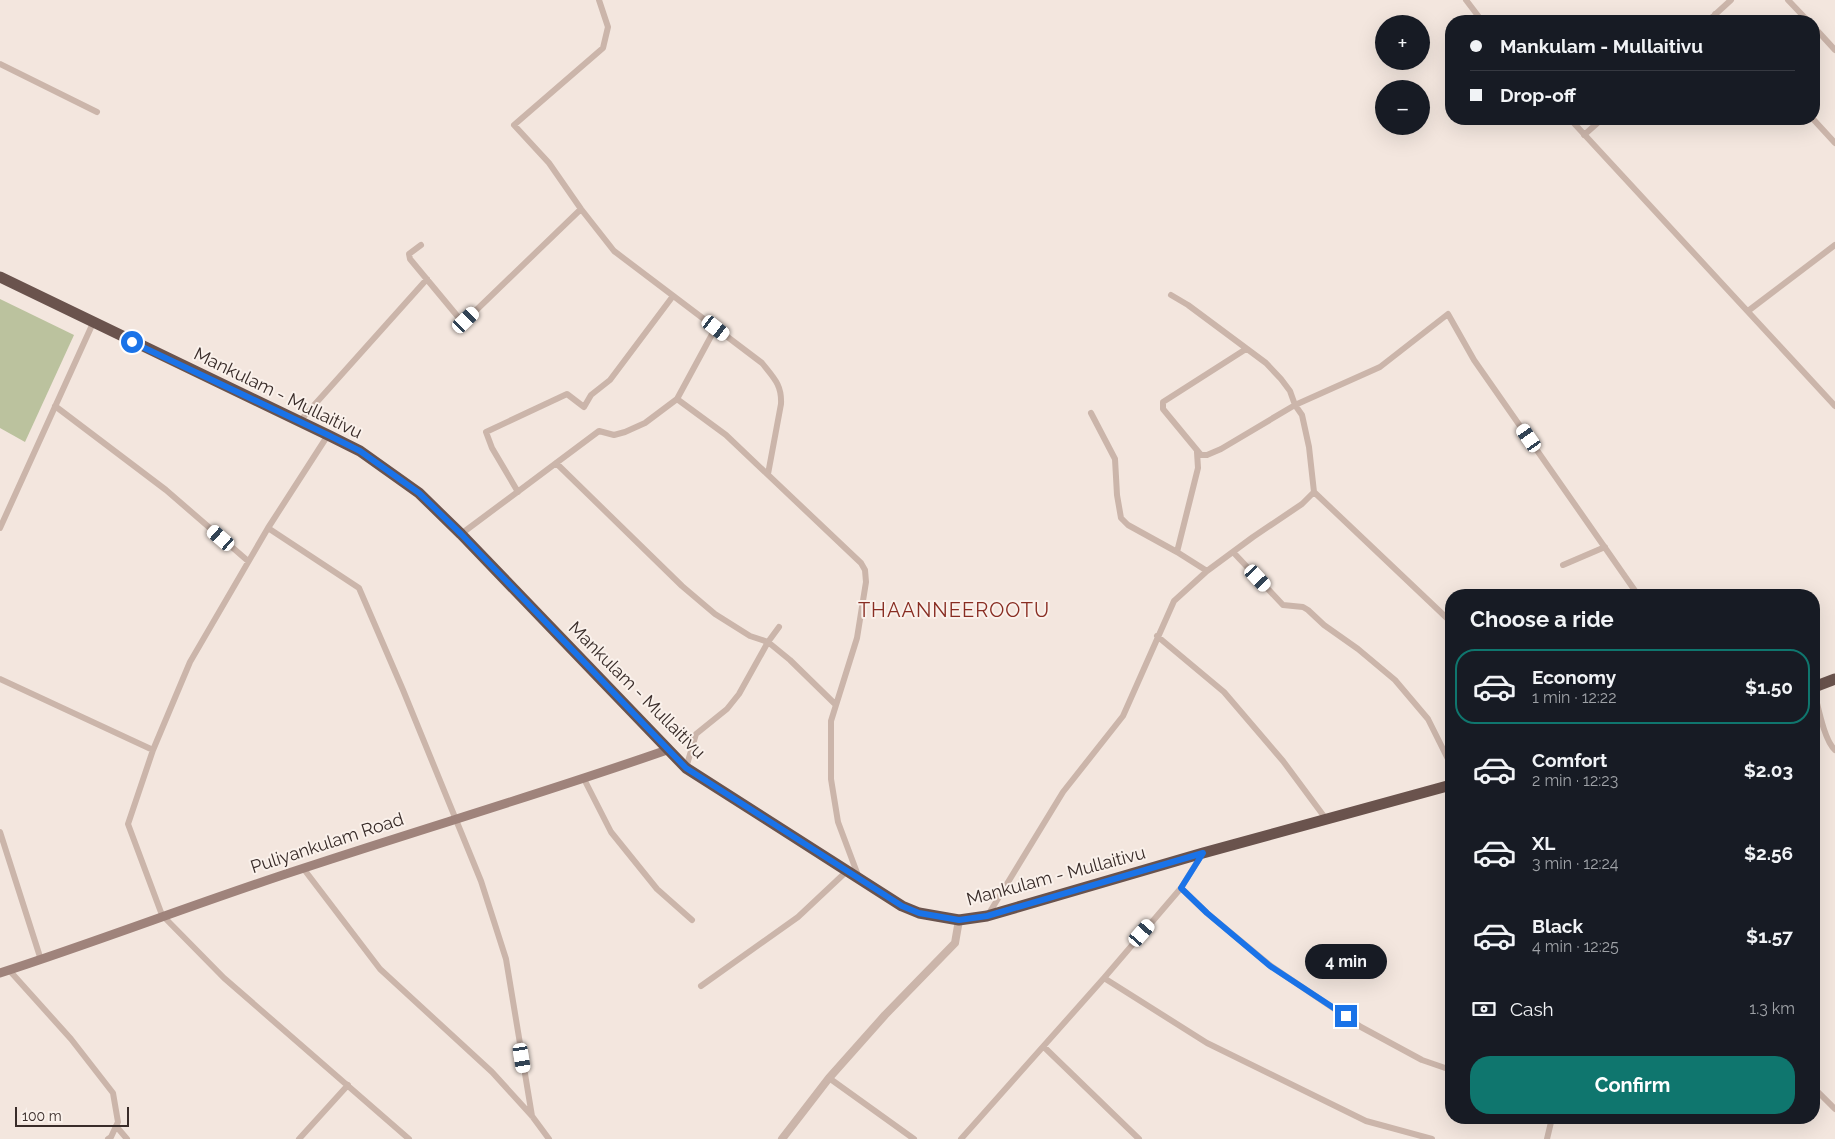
<!DOCTYPE html>
<html lang="en">
<head>
<meta charset="utf-8">
<style>
  body { margin:0; font-family:Raleway,sans-serif; background:#20242c; color:#f1f3f6; height:100vh; display:flex; flex-direction:column; font-size:19px; white-space:nowrap }
  * { box-sizing:border-box; margin:0 }
  p { font-size:16px; color:#9ea1a6 }
  .icon { flex:none; width:28px; height:28px; fill:none; stroke:currentColor; stroke-width:2; stroke-linecap:round; stroke-linejoin:round }
  .map { position:relative; flex:1; overflow:hidden }
  .sheet { position:absolute; left:1445px; top:589px; width:375px; height:535px; display:flex; flex-direction:column; background:#171b24; border-radius:20px; box-shadow:0 5px 20px #0002 }
  .sheet>* { flex:none }
  .top-card { position:absolute; left:1445px; top:15px; width:375px; height:110px; border-radius:20px; box-shadow:0 5px 20px #0002; display:grid; align-content:center; height:110px; padding:0 25px; background:#171b24 }
  .tools { position:absolute; left:1375px; top:15px; display:grid; gap:10px }
  .tools a { display:grid; place-items:center; width:55px; height:55px; border-radius:50%; background:#171b24; box-shadow:0 5px 20px #0002; font-size:25px }
  .scale { position:absolute; left:15px; bottom:12px; width:114px; box-sizing:border-box; padding-left:5px; border:2px solid #392c29; border-top:0; font-size:14px; line-height:18px; white-space:nowrap; color:#392c29; -webkit-text-stroke:4px #faf1eb; paint-order:stroke }
  .end { position:absolute; width:22px; height:22px; margin:-11px; border:6px solid #1a73e8; background:#fff; box-shadow:0 0 0 2px #fff }
  .from { border-radius:50% }
  .bubble { position:absolute; height:35px; border-radius:18px; background:#171b24; box-shadow:0 5px 20px #0002; font-size:16px; font-weight:700; line-height:35px; text-align:center }
  .car { position:absolute; width:15px; height:30px; margin:-15px -8px; border-radius:6px; box-shadow:0 0 4px 1px #0007; background:linear-gradient(#fff 24%,#345 0 40%,#fff 0 76%,#345 0 86%,#fff 0) }
  .top-card b { display:flex; align-items:center; gap:18px; height:48px; font-size:19px }
  .top-card b+b { border-top:1px solid #363941 }
  .top-card i { width:12px; height:12px; background:#f1f3f6 }
  ul { padding:0; list-style:none }
  li { display:flex; align-items:center; gap:15px; height:75px; margin:0 10px 8px; padding:0 15px; border:2px solid transparent; border-radius:20px }
  li div { flex:1 }
  li b { display:block; font-size:19px }
  li em { font-style:normal; font-weight:700 }
  li.on { border-color:#0f766e }
  li>.icon { width:45px; height:45px; stroke-width:1.5 }
  h2 { padding:0 25px; font-size:22px; line-height:60px }
  .pay { display:flex; align-items:center; gap:12px; height:55px; padding:0 25px; font-size:19px }
  .pay p { margin-inline-start:auto }
  .primary-button { display:flex; gap:10px; margin-top:auto; padding:10px 25px }
  .primary-button a { flex:1; height:58px; border-radius:20px; background:#0f766e; color:#fff; font-size:20px; font-weight:700; line-height:58px; text-align:center }
  .map>svg:first-child { display:block }
</style>
</head>
<body>
<div class="map">
<svg width="1835" height="1139" viewBox="0 0 1835 1139">
  <rect width="100%" height="100%" fill="#f3e6de"/>
  <path fill="#bbc29e" d="M 0,299 L 74,335 L 25,442 L 0,428 Z"/>
  <g fill="none" stroke-linecap="round" stroke-linejoin="round">
    <path stroke="#cbb5aa" stroke-width="6" d="M 599,0 L 608,27 L 603,48 L 514,125 L 549,163 L 581,209 L 614,251 L 762,363 C 774,378 782,385 781,404 L 768,474
      M 1466,0 L 1482,21
      M 1788,0 L 1808,21
      M 1715,14 L 1722,21
      M 1708,21 L 1731,0
      M 1814,27 L 1835,50
      M 0,64 L 97,112
      M 1570,119 L 1835,406
      M 1813,119 L 1835,143
      M 1584,135 L 1602,119
      M 421,245 L 409,254 L 410,259 L 459,318 L 466,320 L 581,209
      M 1748,311 L 1835,245
      M 1246,349 L 1163,402 L 1163,409 L 1201,455 L 1207,455 L 1221,449 L 1295,405 L 1380,367 L 1448,314 L 1474,360 L 1638,595
      M 677,399 L 726,435 L 861,563 L 865,570 L 866,582 L 857,638 L 831,721 L 831,779 L 838,822 L 859,878
      M 55,406 L 166,490 L 248,561
      M 1091,413 L 1115,459 L 1117,495 L 1121,518 L 1128,525 L 1177,552 L 1207,571
      M 299,422 L 427,279
      M 328,435 L 268,528 L 190,662 L 153,750 L 128,824 L 162,915 L 224,978 L 409,1139
      M 556,463 L 682,586 L 715,614 L 750,636 L 768,642 L 790,660 L 835,704
      M 518,492 L 492,448 L 486,432 L 567,394 L 584,407 L 591,395 L 610,380 L 673,296
      M 1314,492 L 1451,622
      M 0,528 L 93,323
      M 268,528 L 359,588 L 403,690 L 481,881 L 506,959 L 532,1116
      M 461,534 L 599,431 L 614,435 L 625,432 L 645,423 L 677,399 L 716,327
      M 1177,552 L 1198,468 L 1197,452
      M 1233,552 L 1283,605 L 1303,607 L 1308,610 L 1324,625 L 1358,649 L 1395,680 L 1428,719 L 1451,765
      M 1563,565 L 1605,547
      M 1157,636 L 1224,692 L 1283,761 L 1326,819
      M 0,679 L 153,750
      M 1814,691 C 1818,706 1824,740 1835,750
      M 686,768 L 696,734 L 727,709 L 739,694 L 768,642 L 779,627
      M 584,779 L 611,832 L 657,889 L 692,920
      M 0,832 L 41,960
      M 303,868 L 380,969 L 492,1072 L 532,1116 L 549,1139
      M 1181,888 L 1207,913 L 1271,966 L 1361,1027 L 1422,1060 L 1451,1070
      M 988,915 L 1063,792 L 1123,716 L 1174,601 L 1207,571 L 1253,537 L 1302,504 L 1314,492 L 1309,447 L 1302,415 L 1295,405 L 1290,391 L 1281,379 L 1266,363 L 1188,305 L 1171,295
      M 9,970 L 71,1039 L 113,1093 L 118,1122 L 111,1137 L 108,1139
      M 1104,978 L 1207,1043 L 1366,1121 L 1432,1139
      M 701,986 L 798,917 L 847,871
      M 1044,1047 L 1139,1139
      M 829,1078 L 914,1139
      M 1814,1088 L 1835,1109
      M 116,1126 L 127,1139
      M 299,1139 L 348,1085
      M 961,1139 L 1104,978 L 1181,888 L 1202,854
      M 1547,1139 L 1552,1118"/>
    <path stroke="#cbb5aa" stroke-width="8" d="M 782,1139 L 829,1078 L 885,1015 L 955,943 L 959,920"/>
    <path stroke="#9f837b" stroke-width="9" d="M 0,973 C 102,940 202,901 304,868 C 425,828 547,792 667,750"/>
    <path stroke="#6a534d" stroke-width="11" d="M 0,277 L 328,435 L 360,451 L 419,493 L 461,534 L 686,768 L 902,906 L 919,913 L 959,920 L 987,916 L 1203,853 L 1451,785
      M 1814,687 L 1835,679"/>
  </g>
  <g fill="none" stroke-linecap="round" stroke-linejoin="round">
    <path stroke="#1a73e8" stroke-width="6" d="M 132,342 L 328,435 L 360,451 L 419,493 L 461,534 L 686,768 L 902,906 L 919,913 L 959,920 L 987,916 L 1203,853 L 1181,888 L 1207,913 L 1270,966 L 1346,1016"/>
  </g>
  <g text-anchor="middle" stroke-width="4" stroke-linejoin="round" paint-order="stroke">
    <g font-size="18" fill="#392c29" stroke="#faf1eb">
      <text transform="translate(278 393) rotate(26)" y="6">Mankulam - Mullaitivu</text>
      <text transform="translate(637 690) rotate(45)" y="6">Mankulam - Mullaitivu</text>
      <text transform="translate(327 843) rotate(-18)" y="6">Puliyankulam Road</text>
      <text transform="translate(1056 876) rotate(-15)" y="6">Mankulam - Mullaitivu</text>
    </g>
    <g font-size="20" letter-spacing="1" fill="#882d22" stroke="#faf1eb">
      <text x="954" y="617">THAANNEEROOTU</text>
    </g>
  </g>
</svg>
<div class="tools">
<a>+</a>
<a>−</a>
</div>
<div class="scale">100 m</div>
<i class="end from" style="left:132px;top:342px"></i>
<i class="end" style="left:1346px;top:1016px"></i>
<div class="bubble" style="left:1305px;top:944px;width:82px">4 min</div>
<i class="car" style="left:466px;top:320px;rotate:46deg"></i>
<i class="car" style="left:716px;top:328px;rotate:128deg"></i>
<i class="car" style="left:1529px;top:438px;rotate:325deg"></i>
<i class="car" style="left:221px;top:538px;rotate:311deg"></i>
<i class="car" style="left:1258px;top:578px;rotate:137deg"></i>
<i class="car" style="left:1142px;top:933px;rotate:41deg"></i>
<i class="car" style="left:522px;top:1058px;rotate:171deg"></i>
<div class="top-card">
<b><i class="from"></i>Mankulam - Mullaitivu</b>
<b><i></i>Drop-off</b>
</div>
<section class="sheet">
<h2>Choose a ride</h2>
<ul>
<li class="on"><svg class="icon" aria-label="car" viewBox="0 0 24 24"><path d="M5 17H2v-5l4-1 3-4h7l3 4 3 1v5h-3M9 17h6M6 11h13"/><circle cx="7" cy="17" r="2"/><circle cx="17" cy="17" r="2"/></svg><div><b>Economy</b><p>1 min · 12:22</p></div><em>$1.50</em></li>
<li><svg class="icon" aria-label="car" viewBox="0 0 24 24"><path d="M5 17H2v-5l4-1 3-4h7l3 4 3 1v5h-3M9 17h6M6 11h13"/><circle cx="7" cy="17" r="2"/><circle cx="17" cy="17" r="2"/></svg><div><b>Comfort</b><p>2 min · 12:23</p></div><em>$2.03</em></li>
<li><svg class="icon" aria-label="car" viewBox="0 0 24 24"><path d="M5 17H2v-5l4-1 3-4h7l3 4 3 1v5h-3M9 17h6M6 11h13"/><circle cx="7" cy="17" r="2"/><circle cx="17" cy="17" r="2"/></svg><div><b>XL</b><p>3 min · 12:24</p></div><em>$2.56</em></li>
<li><svg class="icon" aria-label="car" viewBox="0 0 24 24"><path d="M5 17H2v-5l4-1 3-4h7l3 4 3 1v5h-3M9 17h6M6 11h13"/><circle cx="7" cy="17" r="2"/><circle cx="17" cy="17" r="2"/></svg><div><b>Black</b><p>4 min · 12:25</p></div><em>$1.57</em></li>
</ul>
<div class="pay"><svg class="icon" aria-label="cash" viewBox="0 0 24 24"><path d="M3 7h18v10H3z"/><circle cx="12" cy="12" r="2"/></svg>Cash<p>1.3 km</p></div>
<div class="primary-button"><a>Confirm</a></div>
</section>
</div>
</body>
</html>
